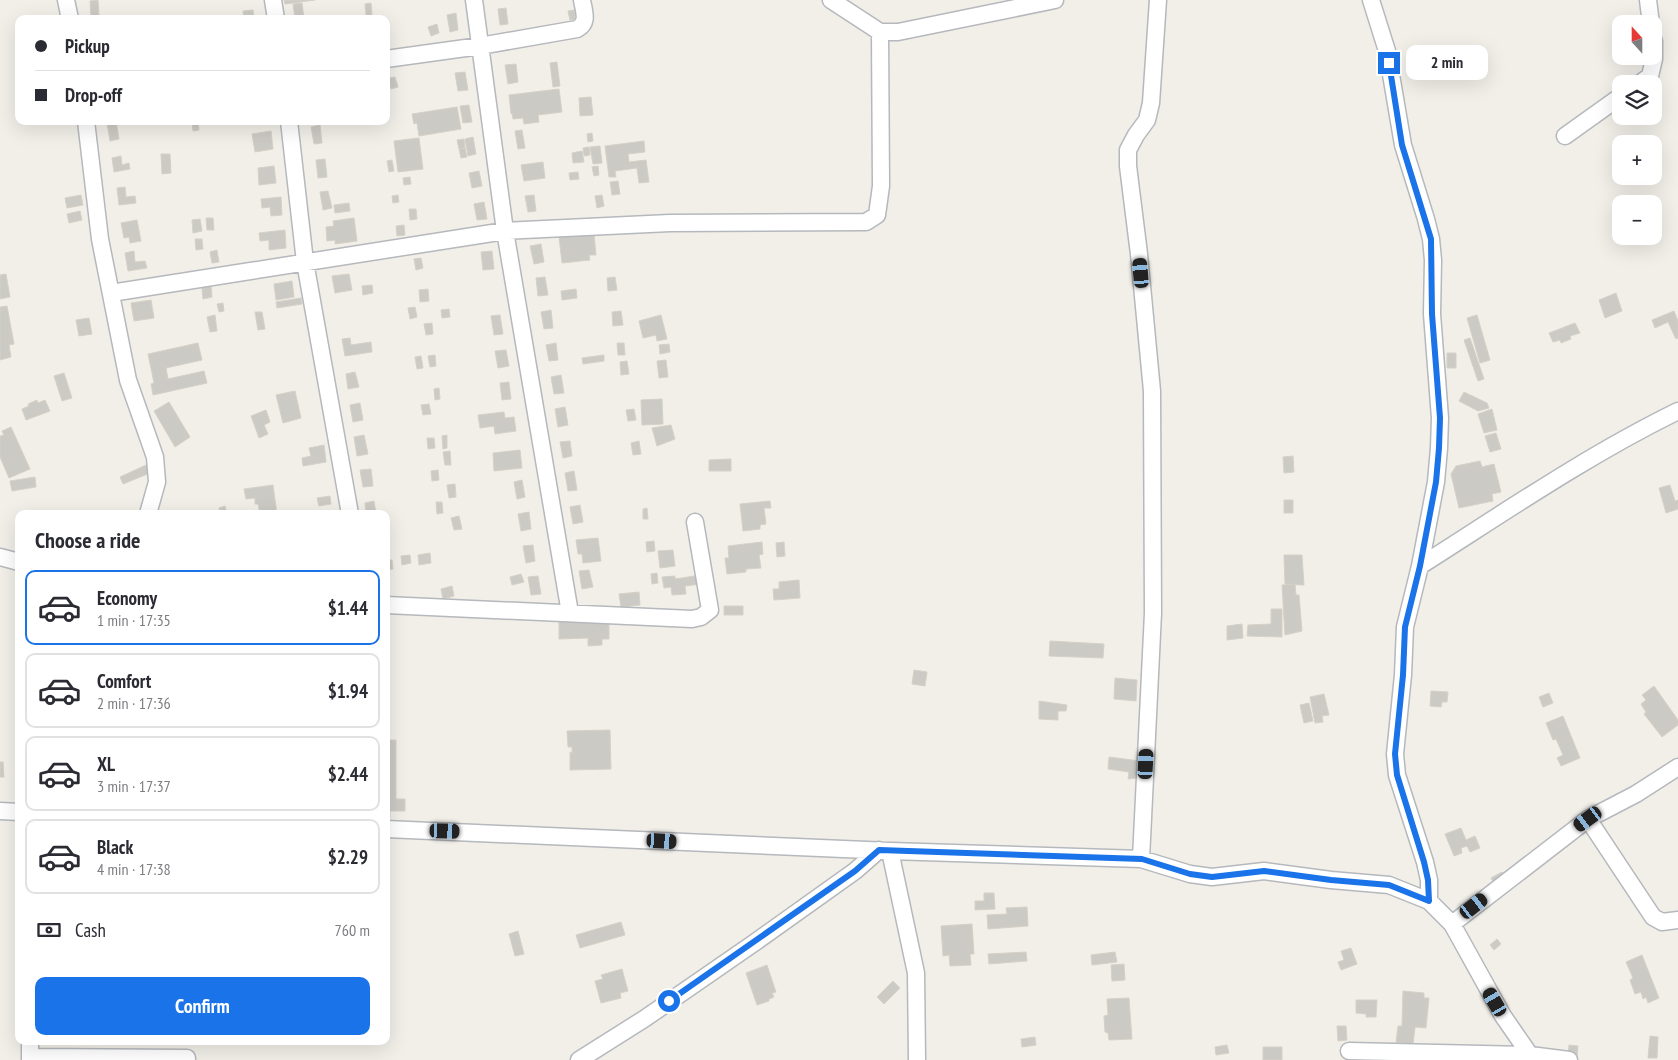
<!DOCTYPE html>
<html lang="en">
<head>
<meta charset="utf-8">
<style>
  body { margin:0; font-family:"PT Sans Narrow",sans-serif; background:#f7f7f7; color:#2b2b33; height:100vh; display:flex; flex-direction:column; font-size:19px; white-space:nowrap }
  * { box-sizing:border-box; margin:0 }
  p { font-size:16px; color:#7c7c81 }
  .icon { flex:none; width:28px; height:28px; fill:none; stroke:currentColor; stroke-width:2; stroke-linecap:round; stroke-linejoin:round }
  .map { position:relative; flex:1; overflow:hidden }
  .panel { position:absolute; left:15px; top:510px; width:375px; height:535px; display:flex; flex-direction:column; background:#fff; border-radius:10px; box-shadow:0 5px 20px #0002 }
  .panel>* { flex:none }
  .guide { position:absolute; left:15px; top:15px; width:375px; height:110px; border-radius:10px; box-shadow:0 5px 20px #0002; display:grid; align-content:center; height:110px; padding:0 20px; background:#fff }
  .needle { width:32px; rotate:339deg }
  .tools { position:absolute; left:1612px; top:15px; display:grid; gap:10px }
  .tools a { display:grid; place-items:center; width:50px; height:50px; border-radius:10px; background:#fff; box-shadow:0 5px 20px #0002; font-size:25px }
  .end { position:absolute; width:22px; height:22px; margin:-11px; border:6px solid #1a73e8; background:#fff; box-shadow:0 0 0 2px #fff }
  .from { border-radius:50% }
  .bubble { position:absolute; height:35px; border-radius:10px; background:#fff; box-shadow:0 5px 20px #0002; font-size:16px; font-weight:800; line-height:35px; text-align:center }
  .car { position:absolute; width:15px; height:30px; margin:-15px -8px; border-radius:6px; box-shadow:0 0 4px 1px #0007; background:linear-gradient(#222 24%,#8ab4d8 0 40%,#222 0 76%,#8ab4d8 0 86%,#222 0) }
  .guide b { display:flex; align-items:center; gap:18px; height:48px; font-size:19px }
  .guide b+b { border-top:1px solid #e1e1e2 }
  .guide i { width:12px; height:12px; background:#2b2b33 }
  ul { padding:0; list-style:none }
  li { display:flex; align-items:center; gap:15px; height:75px; margin:0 10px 8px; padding:0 10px; border:2px solid #e1e1e2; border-radius:10px }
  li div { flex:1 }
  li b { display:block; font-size:19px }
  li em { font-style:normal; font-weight:800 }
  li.active { border-color:#1a73e8 }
  li>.icon { width:45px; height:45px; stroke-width:1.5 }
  h2 { padding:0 20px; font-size:22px; line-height:60px }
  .pay { display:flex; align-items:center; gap:12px; height:55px; padding:0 20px; font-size:19px }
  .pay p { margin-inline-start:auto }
  .cta { display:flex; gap:10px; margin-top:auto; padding:10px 20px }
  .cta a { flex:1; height:58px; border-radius:10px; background:#1a73e8; color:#fff; font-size:20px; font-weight:800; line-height:58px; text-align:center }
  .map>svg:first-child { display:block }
</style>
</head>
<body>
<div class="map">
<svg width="1678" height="1060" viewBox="0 0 1678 1060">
  <rect width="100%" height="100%" fill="#f1efe8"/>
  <path fill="#cccac5" stroke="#d6d1c6" d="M 98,0 L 99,16 L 91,17 L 90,1 Z
    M 284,0 L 315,0 L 285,4 Z
    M 302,3 L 304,19 L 295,19 L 293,4 Z
    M 371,3 L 372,15 L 366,15 L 365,4 Z
    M 506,8 L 508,24 L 500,25 L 498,9 Z
    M 253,10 L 254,19 L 244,19 L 243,11 Z
    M 574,10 L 575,19 L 570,20 L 568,11 Z
    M 456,13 L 458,30 L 450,32 L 447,15 Z
    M 437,24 L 439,33 L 431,36 L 428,27 Z
    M 557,62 L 560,86 L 553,87 L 550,63 Z
    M 516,64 L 518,82 L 508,84 L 505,65 Z
    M 465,72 L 468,90 L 458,91 L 455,73 Z
    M 395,77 L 398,87 L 391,89 L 388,78 Z
    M 559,89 L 562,112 L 538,115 L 539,122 L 524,124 L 523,118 L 513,119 L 512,113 L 511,114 L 509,95 Z
    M 591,97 L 593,115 L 580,116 L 579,98 Z
    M 469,105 L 472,122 L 463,123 L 460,106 Z
    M 457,107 L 461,129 L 419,136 L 417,123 L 414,124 L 412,114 Z
    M 116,121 L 119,139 L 110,141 L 107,123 Z
    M 192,121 L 198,121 L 199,130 L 193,131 Z
    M 320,125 L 322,143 L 314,144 L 311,127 Z
    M 522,130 L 525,148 L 518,149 L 515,131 Z
    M 271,131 L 273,149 L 255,152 L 252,134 Z
    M 592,133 L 593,141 L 588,142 L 587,134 Z
    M 473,137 L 476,154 L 468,156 L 465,139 Z
    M 419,138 L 423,169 L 398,172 L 394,141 Z
    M 464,139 L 465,148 L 459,149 L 457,140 Z
    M 644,141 L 645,152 L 628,154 L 629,162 L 646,160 L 649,182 L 639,183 L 637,168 L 615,171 L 616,177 L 609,177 L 605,146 Z
    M 600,146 L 602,163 L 593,164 L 590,147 Z
    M 589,147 L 590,155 L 584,156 L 583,148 Z
    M 465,148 L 467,157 L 461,158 L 459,149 Z
    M 582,151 L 584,162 L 573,163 L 572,153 Z
    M 161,154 L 170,154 L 171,173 L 162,174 Z
    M 121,156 L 122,165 L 129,163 L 130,169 L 114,172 L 112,158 Z
    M 325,159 L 327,177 L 318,178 L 316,160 Z
    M 392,160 L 394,171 L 389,172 L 387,161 Z
    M 543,162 L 545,178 L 524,181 L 521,165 Z
    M 274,166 L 276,183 L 259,185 L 258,168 Z
    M 598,166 L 599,175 L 594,176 L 592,167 Z
    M 479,171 L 482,186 L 472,188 L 469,173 Z
    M 578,172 L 579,179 L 570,180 L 569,173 Z
    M 410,177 L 411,184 L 404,185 L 403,178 Z
    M 618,181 L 620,194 L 612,195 L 610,182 Z
    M 125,187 L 126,197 L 135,196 L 136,203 L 119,205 L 117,188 Z
    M 328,191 L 332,208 L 323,210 L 320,192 Z
    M 81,195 L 83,205 L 67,208 L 65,198 Z
    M 398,195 L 399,202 L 393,203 L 392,196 Z
    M 534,195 L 536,211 L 528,212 L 525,196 Z
    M 602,195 L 604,206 L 597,208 L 595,196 Z
    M 281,197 L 282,215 L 271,216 L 270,207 L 262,208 L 261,199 Z
    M 484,202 L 487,219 L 477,220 L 474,204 Z
    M 349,203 L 350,211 L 335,213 L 334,205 Z
    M 409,209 L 416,209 L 417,219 L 410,220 Z
    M 80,211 L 82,220 L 69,223 L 67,214 Z
    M 206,218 L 213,218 L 214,230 L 207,230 Z
    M 354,218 L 357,241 L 335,244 L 335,240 L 327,241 L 326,227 L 334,226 L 333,221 Z
    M 200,219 L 202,231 L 193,233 L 192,220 Z
    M 137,220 L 141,241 L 130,243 L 129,237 L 124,238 L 121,223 Z
    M 404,225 L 405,235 L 397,236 L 396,226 Z
    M 285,230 L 286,248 L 269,250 L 269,240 L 260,241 L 259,233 Z
    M 594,234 L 596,255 L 589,255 L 590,260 L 562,263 L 559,237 Z
    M 195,239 L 202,239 L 203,249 L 196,250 Z
    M 541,244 L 544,262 L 534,264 L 530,246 Z
    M 217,250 L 219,262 L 212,263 L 210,252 Z
    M 134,251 L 135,262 L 145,261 L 147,268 L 128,271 L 125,253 Z
    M 492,251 L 494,269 L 483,270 L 481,252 Z
    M 421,258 L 423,268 L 416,270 L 414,259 Z
    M 6,274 L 10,297 L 0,299 L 0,275 Z
    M 349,274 L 352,290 L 335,293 L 332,276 Z
    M 545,277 L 548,295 L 538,296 L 536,278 Z
    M 615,277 L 617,290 L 608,291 L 607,278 Z
    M 292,281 L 294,297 L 276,300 L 274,284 Z
    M 372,285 L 373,293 L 363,295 L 362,286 Z
    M 211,286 L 212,297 L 203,299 L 202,288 Z
    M 428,289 L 429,301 L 420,302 L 419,290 Z
    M 576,289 L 577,298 L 562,300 L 561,291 Z
    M 1616,293 L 1622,311 L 1605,318 L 1599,300 Z
    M 301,298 L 302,304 L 277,308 L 276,302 Z
    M 151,300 L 154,318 L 134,321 L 131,303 Z
    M 223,303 L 224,311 L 219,312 L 217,304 Z
    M 7,306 L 14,344 L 9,345 L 11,357 L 0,360 L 0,307 Z
    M 415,307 L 417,317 L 410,319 L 408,308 Z
    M 449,309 L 450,317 L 442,318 L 441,310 Z
    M 551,310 L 553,328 L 544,329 L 541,312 Z
    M 621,311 L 623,325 L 613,326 L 612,312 Z
    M 1674,311 L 1678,321 L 1678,338 L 1676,339 L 1668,322 L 1655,328 L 1652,320 Z
    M 255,312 L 262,312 L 265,329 L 258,330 Z
    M 215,315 L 217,331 L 210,332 L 207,317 Z
    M 500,315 L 503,334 L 494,335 L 491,316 Z
    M 661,315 L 667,339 L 657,341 L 656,335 L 643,338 L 639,321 Z
    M 1477,315 L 1490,360 L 1480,363 L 1467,318 Z
    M 89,318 L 92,334 L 79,336 L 76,320 Z
    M 432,323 L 433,334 L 426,335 L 424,324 Z
    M 1575,323 L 1580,333 L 1570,336 L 1571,339 L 1561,343 L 1560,340 L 1553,342 L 1549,333 Z
    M 350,338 L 351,345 L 371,342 L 372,352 L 345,356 L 342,339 Z
    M 1470,338 L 1484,379 L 1478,381 L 1464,340 Z
    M 198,343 L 202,360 L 166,368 L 168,379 L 204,371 L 207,383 L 153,395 L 151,384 L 154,383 L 148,354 Z
    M 556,343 L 558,360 L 549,361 L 546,345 Z
    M 617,343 L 624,343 L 625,355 L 618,355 Z
    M 669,344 L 670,352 L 660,354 L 659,345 Z
    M 506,350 L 509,366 L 498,368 L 495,351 Z
    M 1447,353 L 1456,353 L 1456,368 L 1447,368 Z
    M 435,355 L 436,366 L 430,367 L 428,356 Z
    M 604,355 L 604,361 L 583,364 L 582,358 Z
    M 421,356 L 423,368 L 417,369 L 415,357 Z
    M 666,360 L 668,377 L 659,378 L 657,361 Z
    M 627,361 L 629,374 L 621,375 L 620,362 Z
    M 355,372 L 359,387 L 348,389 L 346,374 Z
    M 64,373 L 72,398 L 62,401 L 54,376 Z
    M 561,375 L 564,393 L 554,394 L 551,377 Z
    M 509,382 L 511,399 L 502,400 L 500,383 Z
    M 439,388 L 440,399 L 435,400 L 434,389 Z
    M 295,391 L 301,418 L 283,423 L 276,395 Z
    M 1464,392 L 1487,403 L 1489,408 L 1478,411 L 1459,401 Z
    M 662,399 L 663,424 L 642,425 L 641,400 Z
    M 37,400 L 38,403 L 45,400 L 50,411 L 26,420 L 22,409 L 29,406 L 28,404 Z
    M 169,402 L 190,437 L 175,447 L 154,411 Z
    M 360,403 L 363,420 L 353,422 L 350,405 Z
    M 429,404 L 431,414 L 423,415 L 421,405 Z
    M 565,407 L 568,425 L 558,427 L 555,409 Z
    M 634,409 L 636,420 L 628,421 L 626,410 Z
    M 1492,409 L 1497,430 L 1484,433 L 1478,414 Z
    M 266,410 L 270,422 L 264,425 L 268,434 L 259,438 L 251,416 Z
    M 504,412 L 505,418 L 514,417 L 516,431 L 495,434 L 494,426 L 480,428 L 478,415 Z
    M 671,425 L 675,439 L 657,446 L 652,428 Z
    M 11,427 L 30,469 L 9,478 L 0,457 L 0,436 L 4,435 L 2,431 Z
    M 1496,433 L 1501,449 L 1490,452 L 1485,436 Z
    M 364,435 L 368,454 L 357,456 L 354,437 Z
    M 447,435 L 447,448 L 443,449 L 442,436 Z
    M 427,438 L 434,438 L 435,448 L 428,449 Z
    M 570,441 L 572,456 L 563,458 L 560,442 Z
    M 639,441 L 641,454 L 633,455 L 631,443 Z
    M 324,445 L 326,462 L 303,466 L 302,458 L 311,456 L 309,448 Z
    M 520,450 L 522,468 L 494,471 L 493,453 Z
    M 450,451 L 451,465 L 445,465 L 443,452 Z
    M 1293,456 L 1294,472 L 1284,473 L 1283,457 Z
    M 731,459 L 731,471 L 709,471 L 709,460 Z
    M 1480,461 L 1482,467 L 1494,464 L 1501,492 L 1492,494 L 1493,501 L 1459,508 L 1451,474 L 1456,466 Z
    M 146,465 L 150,473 L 123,484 L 120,477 Z
    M 371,469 L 373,486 L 363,487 L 360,470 Z
    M 438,470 L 439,480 L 432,481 L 431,471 Z
    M 574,471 L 577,490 L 568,491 L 565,473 Z
    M 35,477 L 36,487 L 12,491 L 10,481 Z
    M 522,480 L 525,497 L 517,499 L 514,482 Z
    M 455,484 L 456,497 L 449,498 L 447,485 Z
    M 273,485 L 277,514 L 260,514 L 258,504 L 255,504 L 255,498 L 246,499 L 244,489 Z
    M 1670,485 L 1675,501 L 1678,500 L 1678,509 L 1666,513 L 1659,488 Z
    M 330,496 L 331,504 L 319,506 L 317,498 Z
    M 1284,500 L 1293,500 L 1293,513 L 1284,513 Z
    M 374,501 L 376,514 L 366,514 L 365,503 Z
    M 770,501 L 771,508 L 764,508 L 766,524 L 760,525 L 760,529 L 743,531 L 740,504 Z
    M 436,502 L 442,502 L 443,513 L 437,514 Z
    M 580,505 L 583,522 L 573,524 L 570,507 Z
    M 225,506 L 227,514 L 220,514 L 219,508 Z
    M 647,508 L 648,519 L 643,519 L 643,509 Z
    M 529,512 L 531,529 L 521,531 L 518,514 Z
    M 459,516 L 462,529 L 454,530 L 451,518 Z
    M 598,538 L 601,561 L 583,563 L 582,554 L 578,554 L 576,540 Z
    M 654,541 L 655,551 L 647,552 L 646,542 Z
    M 762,542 L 763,554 L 759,555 L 761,568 L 746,569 L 746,572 L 727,574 L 725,558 L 729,558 L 728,546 Z
    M 784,542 L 785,556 L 777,557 L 776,543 Z
    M 533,545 L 535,561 L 526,563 L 523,546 Z
    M 673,550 L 675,566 L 660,568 L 658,551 Z
    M 430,553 L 431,563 L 419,565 L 418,555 Z
    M 410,555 L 411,563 L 402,565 L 401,556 Z
    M 1284,555 L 1302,555 L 1304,585 L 1285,584 Z
    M 386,560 L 392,560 L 393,569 L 386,570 Z
    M 589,570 L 593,587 L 582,589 L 579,571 Z
    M 657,573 L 658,583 L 652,584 L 651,574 Z
    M 521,574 L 524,582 L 512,585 L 510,577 Z
    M 701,575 L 702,584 L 685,586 L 686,594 L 672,595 L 671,587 L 664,588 L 662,577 L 675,576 L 675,579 Z
    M 538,576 L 541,594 L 531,595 L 528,577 Z
    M 799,580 L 800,598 L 774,600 L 773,589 L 779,589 L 779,582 Z
    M 1295,584 L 1296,595 L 1299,595 L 1302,631 L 1285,635 L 1282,585 Z
    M 452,586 L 454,596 L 443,599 L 441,589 Z
    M 639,592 L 640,605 L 621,607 L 619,594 Z
    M 724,606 L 743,606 L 743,615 L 724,615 Z
    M 1271,609 L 1282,609 L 1282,637 L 1247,636 L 1248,625 L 1271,624 Z
    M 559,620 L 609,620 L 609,639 L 602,639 L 602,645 L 588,646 L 588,638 L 559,639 Z
    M 1242,624 L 1243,638 L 1227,640 L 1227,626 Z
    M 1050,641 L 1104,644 L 1103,658 L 1049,656 Z
    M 914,670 L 927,672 L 925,686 L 912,684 Z
    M 1115,678 L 1137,680 L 1136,701 L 1114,699 Z
    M 1654,686 L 1678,720 L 1678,725 L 1662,737 L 1644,714 L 1646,712 L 1641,704 L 1646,700 L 1642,695 Z
    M 1431,691 L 1448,692 L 1447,702 L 1442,702 L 1441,707 L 1430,706 Z
    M 1549,693 L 1553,703 L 1543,707 L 1539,697 Z
    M 1324,694 L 1329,715 L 1322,716 L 1323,722 L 1315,723 L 1310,697 Z
    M 1039,701 L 1067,705 L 1066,711 L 1058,711 L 1058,720 L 1039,719 Z
    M 1309,703 L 1313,721 L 1304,723 L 1300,705 Z
    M 1563,716 L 1580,758 L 1561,766 L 1557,758 L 1563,755 L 1556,739 L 1553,740 L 1546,723 Z
    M 610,730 L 611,769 L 570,770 L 570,752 L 572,753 L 572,747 L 568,747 L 567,731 Z
    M 386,740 L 396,740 L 396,799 L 405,799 L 405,811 L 390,811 L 390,818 L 386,818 Z
    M 1109,757 L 1140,761 L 1138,778 L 1128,779 L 1129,772 L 1108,769 Z
    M 0,762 L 3,762 L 4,777 L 0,777 Z
    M 1461,828 L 1466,840 L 1475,836 L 1480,848 L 1470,852 L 1467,846 L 1461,848 L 1462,853 L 1454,856 L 1445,834 Z
    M 1502,872 L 1506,878 L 1495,885 L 1491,878 Z
    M 984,893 L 994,893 L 995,909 L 975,910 L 975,901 L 984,901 Z
    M 1027,907 L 1028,926 L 988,929 L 987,915 L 1007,914 L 1006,908 Z
    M 621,922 L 625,935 L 580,948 L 576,935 Z
    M 972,924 L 974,954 L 970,954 L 971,965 L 950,966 L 949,955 L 943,956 L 941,926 Z
    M 518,931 L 524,954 L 515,956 L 509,934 Z
    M 1497,939 L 1501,944 L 1494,950 L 1490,945 Z
    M 1351,948 L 1357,964 L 1341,970 L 1338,962 L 1344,960 L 1341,951 Z
    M 1026,952 L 1027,961 L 989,964 L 988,954 Z
    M 1115,952 L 1117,962 L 1092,965 L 1091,955 Z
    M 1642,955 L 1659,998 L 1648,1003 L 1646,997 L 1643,999 L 1641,992 L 1635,994 L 1630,980 L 1633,978 L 1626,962 Z
    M 1124,964 L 1125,980 L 1112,981 L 1111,965 Z
    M 767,965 L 776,992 L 772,993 L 774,997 L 769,999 L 769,1001 L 757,1005 L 746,973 Z
    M 622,969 L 628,991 L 620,993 L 621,998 L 601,1003 L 595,981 L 603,979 L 601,975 Z
    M 893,981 L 900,988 L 884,1004 L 877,997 Z
    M 1403,991 L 1424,993 L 1424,998 L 1429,998 L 1426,1028 L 1415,1027 L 1413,1044 L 1396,1042 L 1398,1026 L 1402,1026 Z
    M 1129,998 L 1132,1039 L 1109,1040 L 1108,1033 L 1105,1032 L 1104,1016 L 1108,1015 L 1107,999 Z
    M 1356,1000 L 1377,1000 L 1376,1017 L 1366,1017 L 1366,1014 L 1356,1013 Z
    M 1337,1026 L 1346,1026 L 1347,1040 L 1338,1041 Z
    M 1650,1036 L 1658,1037 L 1657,1058 L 1648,1058 Z
    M 1035,1037 L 1036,1045 L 1022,1047 L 1021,1039 Z
    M 1227,1045 L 1229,1053 L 1216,1055 L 1215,1047 Z
    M 1569,1045 L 1578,1046 L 1577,1057 L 1568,1055 Z
    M 1263,1047 L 1282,1047 L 1282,1060 L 1263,1060 Z"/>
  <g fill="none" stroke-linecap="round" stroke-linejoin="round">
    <defs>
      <path id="minor" d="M 66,0 L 70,19
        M 273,0 L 276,19
        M 474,0 L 505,231 L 570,613
        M 831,0 L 880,32 L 898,32 L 1055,0
        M 1371,0 L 1387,51 L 1403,145 L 1426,219 L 1431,239 L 1433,260 L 1432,314 L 1440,418 L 1439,448 L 1436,482 L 1420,566 L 1405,627 L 1403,675 L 1395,754 L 1397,775 L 1425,862 L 1429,880 L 1429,901
        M 1648,0 L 1651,24
        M 386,59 L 480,46 L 577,29 C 589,23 584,12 582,0
        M 1639,84 L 1650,76 L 1654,59 L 1654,41
        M 86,121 L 100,239 L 128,380 L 155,457 L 157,482 L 148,514
        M 289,121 L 305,262 L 350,514
        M 1565,136 L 1621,96
        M 111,293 L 505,231 L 670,223 L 866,222 L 877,215 L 881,186 L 880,32
        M 0,557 L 19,562
        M 1420,566 C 1505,512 1588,455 1678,411
        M 386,605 L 692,619 L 701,617 L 710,610 L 695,522
        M 0,811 L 19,812
        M 1588,819 L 1653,917 L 1662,922 L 1678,920
        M 386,829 L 890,851 L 1141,859 L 1190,874 L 1212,877 L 1264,871 L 1331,880 L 1389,885 L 1429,901 L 1452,924 L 1503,1016 L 1530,1055 L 1569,1060
        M 890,851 L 916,973 L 917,1060
        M 1141,859 L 1153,613 L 1152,391 L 1139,254 L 1128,166 L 1128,150 L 1136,135 L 1147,120 L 1151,103 L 1158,0
        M 1452,924 L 1588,819 L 1636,794 L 1678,767
        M 1349,1051 L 1530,1055
        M 30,1057 L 187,1058
        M 30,1060 L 30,1041
        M 579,1060 L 644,1019 L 754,943 L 855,871 L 879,850"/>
    </defs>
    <use href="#minor" stroke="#b5b8bc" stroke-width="19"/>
    <use href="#minor" stroke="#fff" stroke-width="16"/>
  </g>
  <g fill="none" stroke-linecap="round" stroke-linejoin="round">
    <path stroke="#1a73e8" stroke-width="6" d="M 669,1001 L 855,871 L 879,850 L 1142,859 L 1190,874 L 1212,877 L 1264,871 L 1331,880 L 1389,885 L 1429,901 L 1428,880 L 1424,862 L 1397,775 L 1395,754 L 1403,675 L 1405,627 L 1420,566 L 1436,482 L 1439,448 L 1440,418 L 1432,314 L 1431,239 L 1402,145 L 1389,63"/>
  </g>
</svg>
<div class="tools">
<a><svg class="needle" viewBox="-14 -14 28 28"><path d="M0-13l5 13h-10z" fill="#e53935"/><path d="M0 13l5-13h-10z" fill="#7c7c81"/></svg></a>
<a><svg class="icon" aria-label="layers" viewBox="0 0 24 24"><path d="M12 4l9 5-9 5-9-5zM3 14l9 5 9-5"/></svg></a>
<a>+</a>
<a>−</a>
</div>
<i class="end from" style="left:669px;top:1001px"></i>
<i class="end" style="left:1389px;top:63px"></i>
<div class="bubble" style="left:1406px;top:45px;width:82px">2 min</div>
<i class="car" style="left:1141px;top:273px;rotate:355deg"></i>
<i class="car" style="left:1146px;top:764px;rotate:3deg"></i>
<i class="car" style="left:1588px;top:819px;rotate:234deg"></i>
<i class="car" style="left:445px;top:831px;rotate:92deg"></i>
<i class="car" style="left:662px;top:841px;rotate:93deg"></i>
<i class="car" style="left:1474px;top:906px;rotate:52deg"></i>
<i class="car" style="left:1495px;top:1002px;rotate:330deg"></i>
<div class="guide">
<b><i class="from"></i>Pickup</b>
<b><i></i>Drop-off</b>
</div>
<section class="panel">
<h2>Choose a ride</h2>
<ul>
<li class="active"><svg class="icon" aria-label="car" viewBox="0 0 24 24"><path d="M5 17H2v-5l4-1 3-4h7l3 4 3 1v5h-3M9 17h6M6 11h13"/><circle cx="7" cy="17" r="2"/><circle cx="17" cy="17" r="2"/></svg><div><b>Economy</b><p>1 min · 17:35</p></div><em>$1.44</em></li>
<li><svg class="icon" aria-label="car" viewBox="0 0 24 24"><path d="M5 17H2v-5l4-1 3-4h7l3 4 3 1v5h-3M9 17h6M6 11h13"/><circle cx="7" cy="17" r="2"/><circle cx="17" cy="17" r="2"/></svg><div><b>Comfort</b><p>2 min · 17:36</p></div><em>$1.94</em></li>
<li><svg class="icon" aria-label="car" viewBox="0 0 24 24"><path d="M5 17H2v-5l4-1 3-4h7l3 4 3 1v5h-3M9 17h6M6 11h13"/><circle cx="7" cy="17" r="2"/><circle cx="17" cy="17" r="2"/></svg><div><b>XL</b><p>3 min · 17:37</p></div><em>$2.44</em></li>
<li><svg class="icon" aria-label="car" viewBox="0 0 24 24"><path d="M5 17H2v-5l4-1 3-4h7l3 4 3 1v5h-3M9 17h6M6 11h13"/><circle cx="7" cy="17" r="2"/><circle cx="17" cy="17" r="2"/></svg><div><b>Black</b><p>4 min · 17:38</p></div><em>$2.29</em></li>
</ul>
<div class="pay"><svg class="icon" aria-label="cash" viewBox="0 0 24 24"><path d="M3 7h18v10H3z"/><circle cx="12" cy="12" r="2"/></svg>Cash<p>760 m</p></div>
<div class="cta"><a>Confirm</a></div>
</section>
</div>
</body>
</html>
